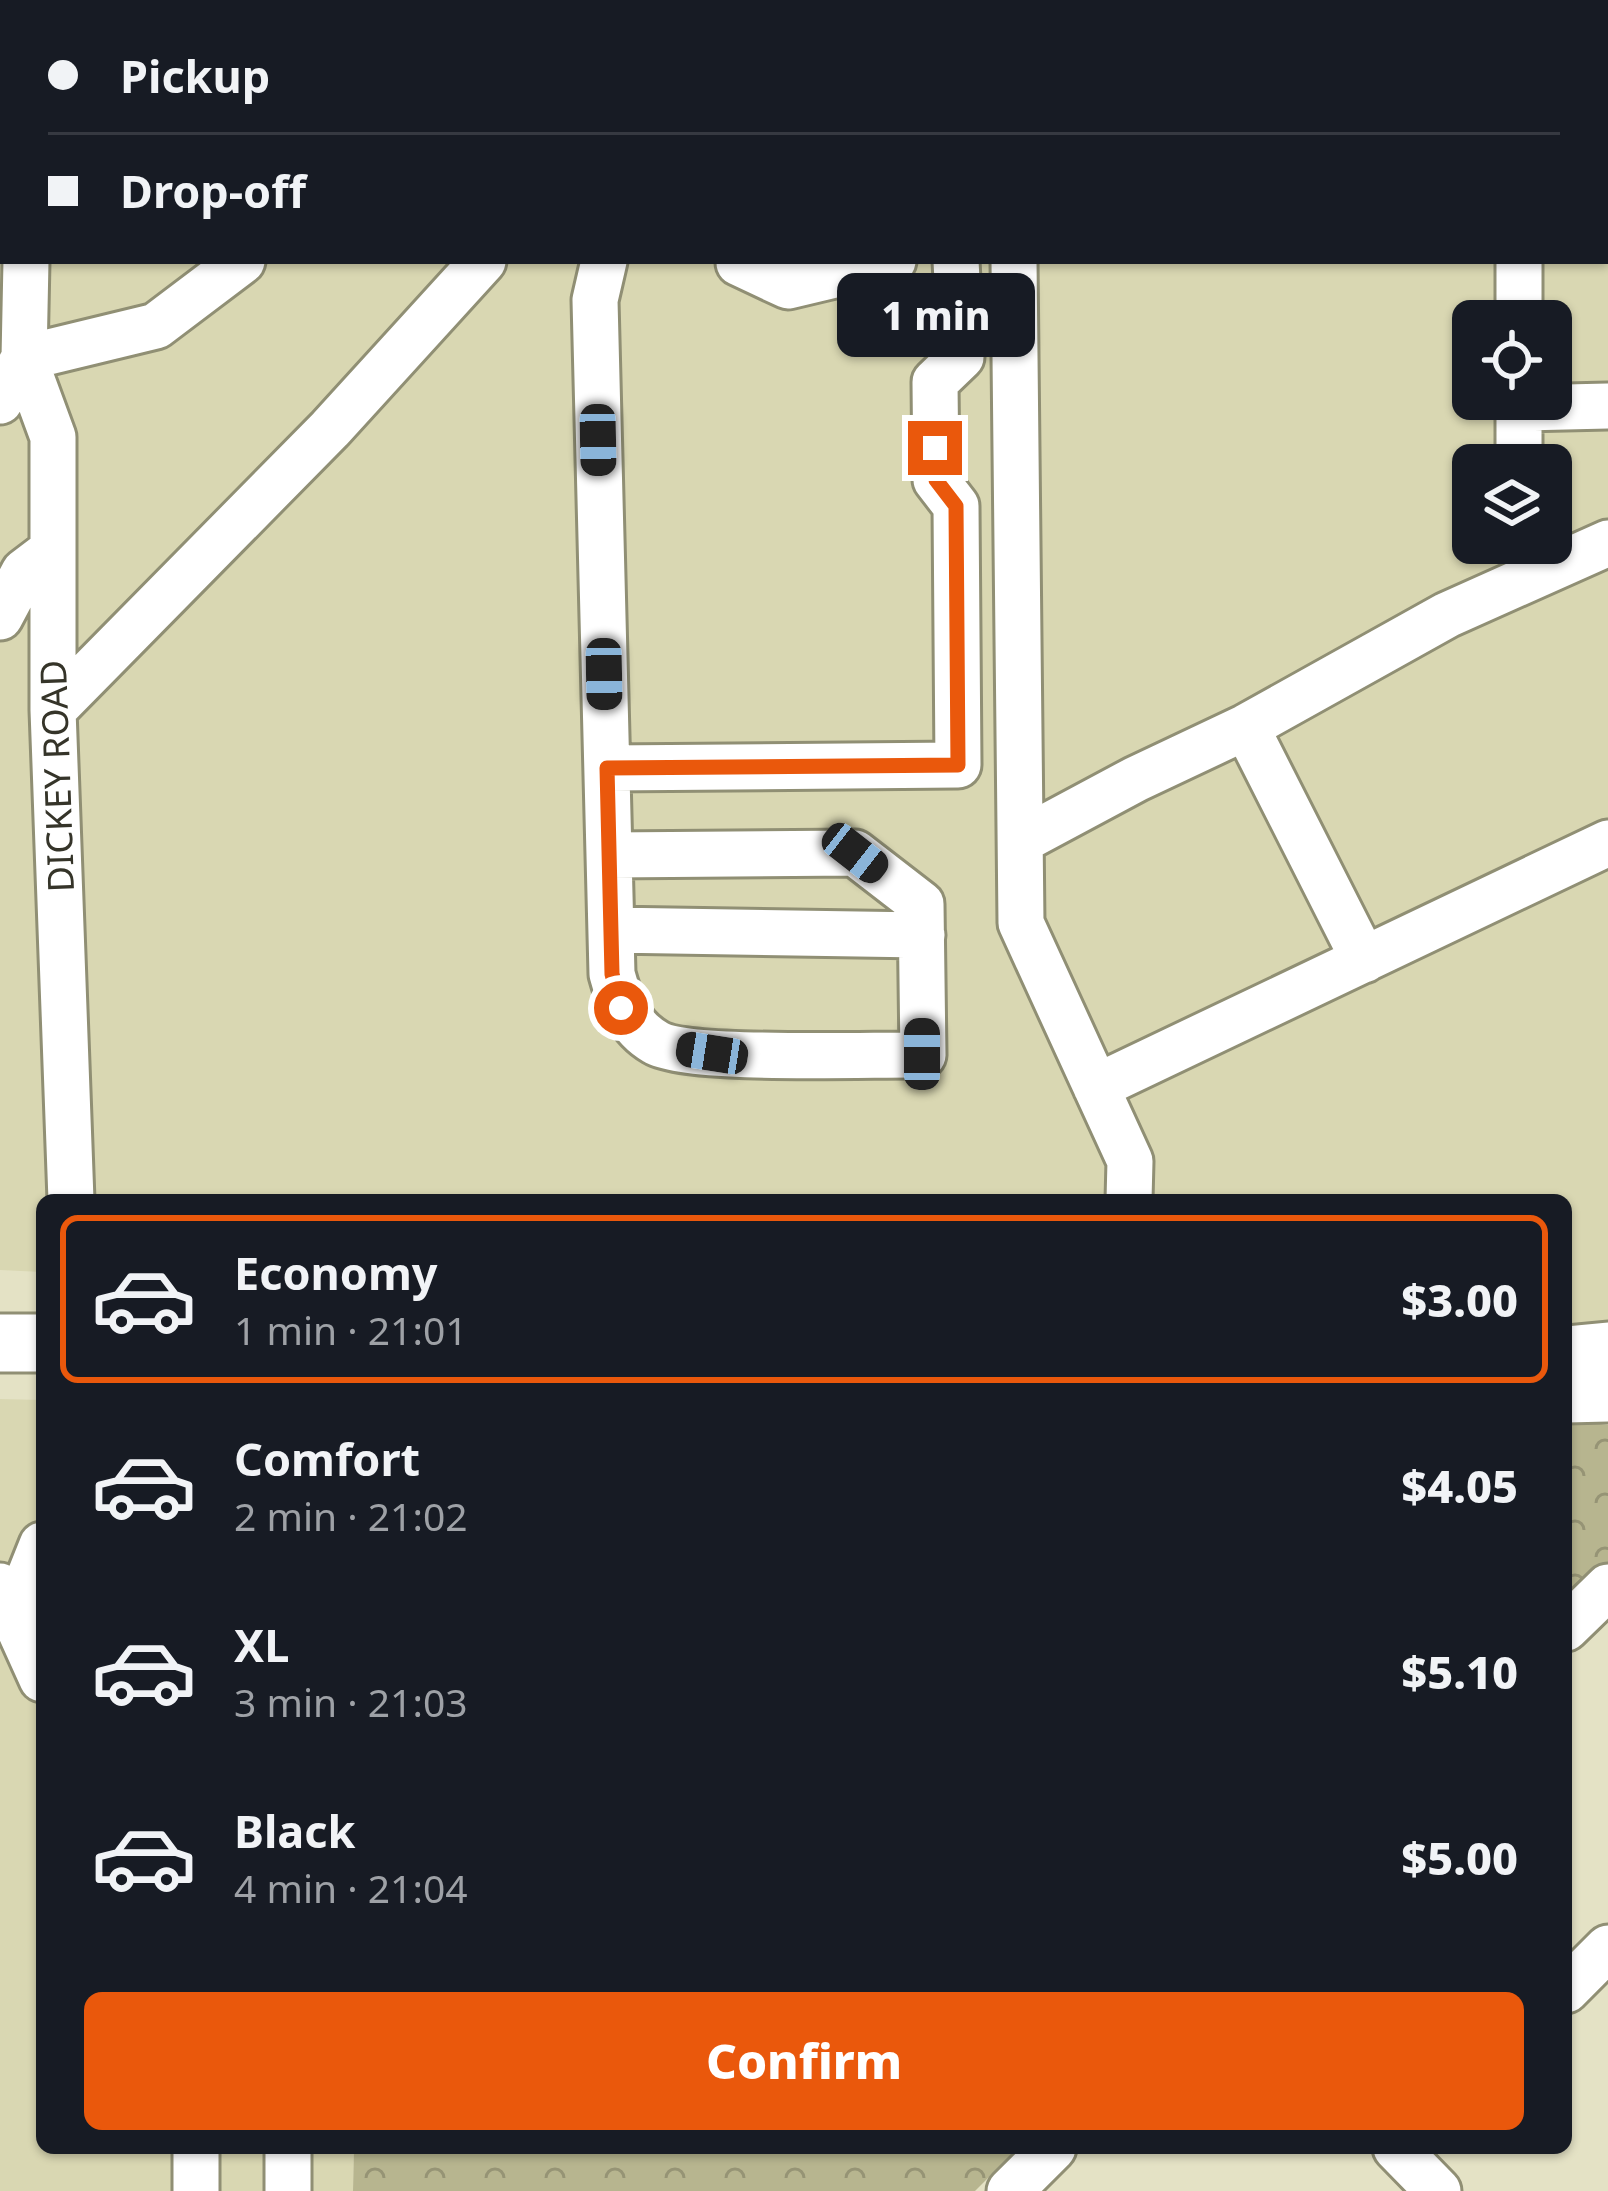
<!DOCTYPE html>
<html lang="en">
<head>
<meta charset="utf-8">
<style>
  body { margin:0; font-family:"Noto Sans",sans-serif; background:#242831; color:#f1f3f6; height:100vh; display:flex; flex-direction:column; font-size:45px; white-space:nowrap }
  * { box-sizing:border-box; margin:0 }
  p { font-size:39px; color:#9ea1a6 }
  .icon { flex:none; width:66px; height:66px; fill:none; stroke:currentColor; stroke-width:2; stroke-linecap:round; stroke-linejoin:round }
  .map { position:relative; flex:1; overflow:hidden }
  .details { position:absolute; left:36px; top:1194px; width:1536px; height:960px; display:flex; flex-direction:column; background:#171b24; border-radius:18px; box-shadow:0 3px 9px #0004 }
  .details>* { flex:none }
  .guide { position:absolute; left:0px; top:0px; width:1608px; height:264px; box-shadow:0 3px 9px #0004; display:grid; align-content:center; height:264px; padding:0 48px; background:#171b24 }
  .buttons { position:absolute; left:1452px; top:300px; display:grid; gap:24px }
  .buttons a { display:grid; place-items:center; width:120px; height:120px; border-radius:18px; background:#171b24; box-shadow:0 3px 9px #0004; font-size:60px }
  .end { position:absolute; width:54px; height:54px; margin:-27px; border:15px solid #ea580c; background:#fff; box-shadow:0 0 0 6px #fff }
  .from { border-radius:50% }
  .bubble { position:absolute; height:84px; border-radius:18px; background:#171b24; box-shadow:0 3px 9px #0004; font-size:39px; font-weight:800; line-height:84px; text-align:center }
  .car { position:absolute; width:36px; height:72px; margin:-36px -18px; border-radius:15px; box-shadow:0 0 9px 3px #0007; background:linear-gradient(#222 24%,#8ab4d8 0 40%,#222 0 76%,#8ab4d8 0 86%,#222 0) }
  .guide b { display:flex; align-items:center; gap:42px; height:114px; font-size:45px }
  .guide b+b { border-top:3px solid #363941 }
  .guide i { width:30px; height:30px; background:#f1f3f6 }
  ul { padding:21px 0 0; list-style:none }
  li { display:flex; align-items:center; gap:36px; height:168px; margin:0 24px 18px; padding:0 24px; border:6px solid transparent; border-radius:18px }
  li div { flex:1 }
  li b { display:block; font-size:45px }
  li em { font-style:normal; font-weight:800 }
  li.active { border-color:#ea580c }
  li>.icon { width:108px; height:108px; stroke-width:1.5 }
  .button { display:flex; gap:24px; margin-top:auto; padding:24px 48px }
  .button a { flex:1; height:138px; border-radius:18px; background:#ea580c; color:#fff; font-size:48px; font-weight:800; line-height:138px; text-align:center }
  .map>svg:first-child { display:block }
</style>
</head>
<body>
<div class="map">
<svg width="1608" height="2191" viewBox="0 0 1608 2191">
  <defs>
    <pattern id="forest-crowns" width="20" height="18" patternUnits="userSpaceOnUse" patternTransform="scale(3)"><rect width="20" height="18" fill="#b7b58f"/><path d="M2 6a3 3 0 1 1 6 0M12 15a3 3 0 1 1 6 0" fill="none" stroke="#969475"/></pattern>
  </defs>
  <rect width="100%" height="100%" fill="#e4e2c5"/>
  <path fill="#d9d7b2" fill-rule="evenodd" d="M 0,0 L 1608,0 L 1608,1333 L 1566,1331 L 1566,1200 L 42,1200 L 42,1272 L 0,1270 ZM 3,3 L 1605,3 L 1605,261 L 3,261 ZM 1473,321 L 1551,321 L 1551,399 L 1473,399 ZM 1473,465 L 1551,465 L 1551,543 L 1473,543 Z
    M 0,1399 L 42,1400 L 42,2148 L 354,2148 L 353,2191 L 0,2191 Z"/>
  <path fill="url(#forest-crowns)" d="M 1566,1420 L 1608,1425 L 1608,1565 L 1566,1606 Z
    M 354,2148 L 1018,2148 L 975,2191 L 353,2191 Z"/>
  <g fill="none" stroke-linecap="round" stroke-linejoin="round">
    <defs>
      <path id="minor" d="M 1518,0 L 1518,3
        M 32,3 L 32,0
        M 141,3 L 144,0
        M 520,3 L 523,0
        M 713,3 L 715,0
        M 989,3 L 993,0
        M 26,261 L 24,358 L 53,437 L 53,710 L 71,1200
        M 604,261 L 595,300 L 612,974 C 619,1000 629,1027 655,1042 C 687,1062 874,1054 923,1055 L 921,904 L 855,853 L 609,855
        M 1014,261 L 1021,923 L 1130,1161 L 1129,1200
        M 739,263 L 788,286 L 893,261
        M 1519,321 L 1519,261
        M 24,358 L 156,326 L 242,261
        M 1519,399 L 1519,465
        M 0,401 L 24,358
        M 1519,408 L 1608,406
        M 0,617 L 24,572 L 53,550
        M 53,710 L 330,429 L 483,261
        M 1246,727 L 1364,960
        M 607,768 L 958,765 L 956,506 L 936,480 L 935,382 L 961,357 L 956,261
        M 1022,840 L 1136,779 L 1246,727 L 1447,615 L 1608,543
        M 611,930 L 922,935
        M 1096,1087 L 1608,843
        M 0,1586 L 42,1679
        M 14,1615 L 42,1545
        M 1566,1628 L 1608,1587
        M 1566,1990 L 1608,1948
        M 1396,2148 L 1438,2191
        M 196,2191 L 196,2148
        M 288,2191 L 288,2148
        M 1010,2191 L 1053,2148"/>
      <path id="major" d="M 0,1343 L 42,1343
        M 1566,1355 L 1608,1351
        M 1566,1394 L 1608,1393"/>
    </defs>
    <use href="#minor" stroke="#908f74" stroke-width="51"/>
    <use href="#major" stroke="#908f74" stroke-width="63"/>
    <use href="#minor" stroke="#fff" stroke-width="45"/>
    <use href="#major" stroke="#fff" stroke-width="57"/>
  </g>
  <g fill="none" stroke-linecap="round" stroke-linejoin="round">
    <path stroke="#ea580c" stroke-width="15" d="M 621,1008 L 612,974 L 607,768 L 958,765 L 956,506 L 936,480 L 935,448"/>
  </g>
  <g text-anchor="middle" stroke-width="12" stroke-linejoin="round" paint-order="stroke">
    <g font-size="36" fill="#353429" stroke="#fff">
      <text transform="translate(57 776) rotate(-92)" y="13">DICKEY ROAD</text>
    </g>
  </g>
</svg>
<div class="buttons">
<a><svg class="icon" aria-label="locate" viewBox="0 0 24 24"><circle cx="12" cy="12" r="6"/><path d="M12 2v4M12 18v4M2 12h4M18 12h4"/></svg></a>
<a><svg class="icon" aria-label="layers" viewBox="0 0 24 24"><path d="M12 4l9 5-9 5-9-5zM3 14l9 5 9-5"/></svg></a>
</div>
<i class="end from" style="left:621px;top:1008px"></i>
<i class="end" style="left:935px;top:448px"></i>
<div class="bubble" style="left:837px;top:273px;width:198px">1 min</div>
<i class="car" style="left:598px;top:440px;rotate:179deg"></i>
<i class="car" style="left:604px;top:674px;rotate:179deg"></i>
<i class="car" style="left:855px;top:853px;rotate:128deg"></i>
<i class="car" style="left:712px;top:1053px;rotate:279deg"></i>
<i class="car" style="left:922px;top:1054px;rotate:0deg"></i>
<div class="guide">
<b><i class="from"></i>Pickup</b>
<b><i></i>Drop-off</b>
</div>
<section class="details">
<ul>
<li class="active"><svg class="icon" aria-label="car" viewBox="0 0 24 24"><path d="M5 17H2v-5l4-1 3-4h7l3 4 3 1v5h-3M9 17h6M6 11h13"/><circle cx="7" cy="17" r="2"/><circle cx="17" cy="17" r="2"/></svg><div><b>Economy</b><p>1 min · 21:01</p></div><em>$3.00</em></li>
<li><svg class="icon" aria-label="car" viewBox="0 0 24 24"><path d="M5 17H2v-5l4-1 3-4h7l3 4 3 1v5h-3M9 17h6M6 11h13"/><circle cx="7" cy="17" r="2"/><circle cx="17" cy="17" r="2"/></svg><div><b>Comfort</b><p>2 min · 21:02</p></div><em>$4.05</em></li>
<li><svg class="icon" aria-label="car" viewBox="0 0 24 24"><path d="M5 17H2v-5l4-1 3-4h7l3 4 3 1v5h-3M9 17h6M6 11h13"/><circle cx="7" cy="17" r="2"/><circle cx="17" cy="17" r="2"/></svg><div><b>XL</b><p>3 min · 21:03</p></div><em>$5.10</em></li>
<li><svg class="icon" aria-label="car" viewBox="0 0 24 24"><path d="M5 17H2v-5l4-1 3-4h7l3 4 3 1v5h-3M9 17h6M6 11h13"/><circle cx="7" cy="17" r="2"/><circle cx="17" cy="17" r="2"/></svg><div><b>Black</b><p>4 min · 21:04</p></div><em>$5.00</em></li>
</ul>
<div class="button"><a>Confirm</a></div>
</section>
</div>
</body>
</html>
